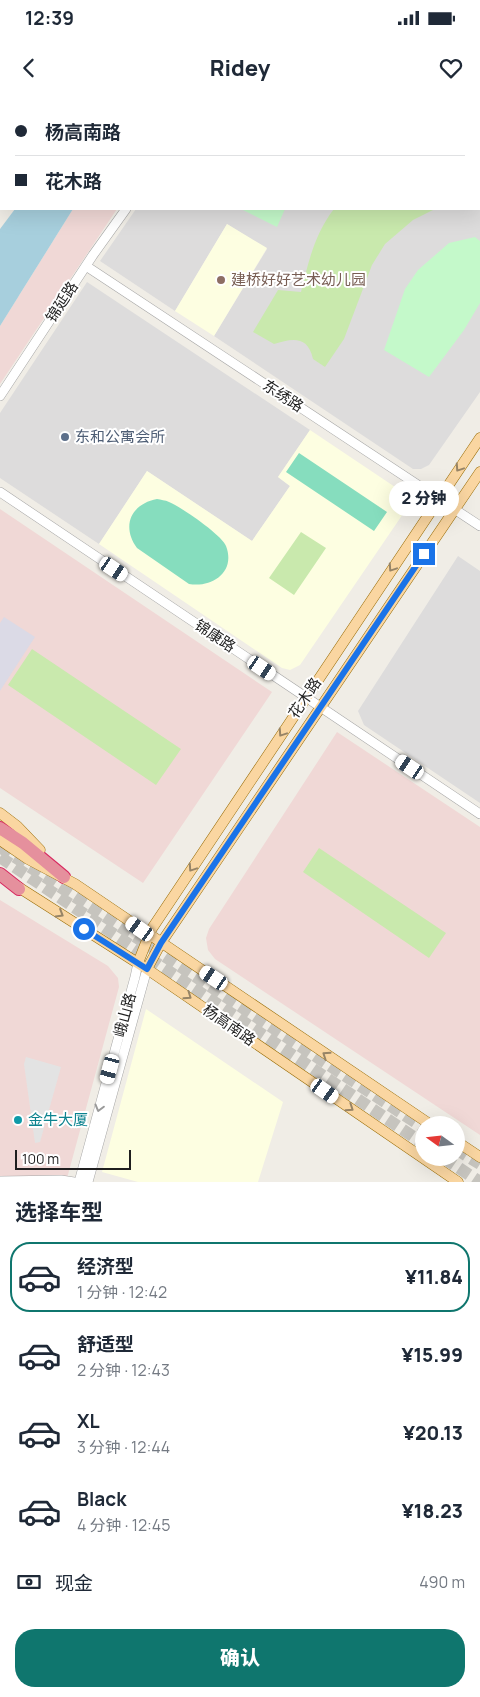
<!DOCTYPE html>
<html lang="zh">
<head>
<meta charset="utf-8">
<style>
  body { margin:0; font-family:Manrope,"Noto Sans SC",sans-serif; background:#f6f6f7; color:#1f2937; height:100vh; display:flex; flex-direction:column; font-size:19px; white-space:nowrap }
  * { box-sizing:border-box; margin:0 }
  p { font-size:16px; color:#747a83 }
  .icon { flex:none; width:28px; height:28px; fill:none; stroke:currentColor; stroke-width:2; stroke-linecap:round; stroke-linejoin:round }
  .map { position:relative; height:1082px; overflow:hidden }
  .details { display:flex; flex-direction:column; background:#fff; flex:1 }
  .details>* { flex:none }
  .hud { position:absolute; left:0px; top:0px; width:480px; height:110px; box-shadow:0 5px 20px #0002; display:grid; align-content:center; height:110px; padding:0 15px; background:#fff }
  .needle { width:32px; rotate:285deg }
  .controls { position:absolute; left:415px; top:1016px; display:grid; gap:10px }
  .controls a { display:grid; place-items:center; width:50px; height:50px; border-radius:50%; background:#fff; box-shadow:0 5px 20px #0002; font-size:25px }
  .scale { position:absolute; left:15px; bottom:12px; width:116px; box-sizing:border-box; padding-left:5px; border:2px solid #1f1f1f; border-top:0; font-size:14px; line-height:18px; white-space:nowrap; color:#1f1f1f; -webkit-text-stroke:4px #fff; paint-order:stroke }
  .end { position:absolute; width:22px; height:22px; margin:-11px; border:6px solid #1a73e8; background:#fff; box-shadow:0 0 0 2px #fff }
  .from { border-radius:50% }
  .bubble { position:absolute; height:35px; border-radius:18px; background:#fff; box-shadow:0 5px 20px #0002; font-size:16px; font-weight:800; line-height:35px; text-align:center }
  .car { position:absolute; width:15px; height:30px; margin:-15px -8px; border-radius:6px; box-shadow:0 0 4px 1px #0007; background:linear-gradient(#fff 24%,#345 0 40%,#fff 0 76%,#345 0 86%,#fff 0) }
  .hud b { display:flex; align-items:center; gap:18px; height:48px; font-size:19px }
  .hud b+b { border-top:1px solid #e0e1e3 }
  .hud i { width:12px; height:12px; background:#1f2937 }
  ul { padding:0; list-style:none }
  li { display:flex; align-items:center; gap:15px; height:70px; margin:0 10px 8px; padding:0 5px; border:2px solid transparent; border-radius:20px }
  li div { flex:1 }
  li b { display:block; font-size:19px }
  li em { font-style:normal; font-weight:800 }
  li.on { border-color:#0f766e }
  li>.icon { width:45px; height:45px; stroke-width:1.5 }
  h2 { padding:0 15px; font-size:22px; line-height:60px }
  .pay { display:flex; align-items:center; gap:12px; height:55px; padding:0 15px; font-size:19px }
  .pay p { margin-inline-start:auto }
  .primary-button { display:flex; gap:10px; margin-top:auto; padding:10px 15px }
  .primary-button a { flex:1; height:58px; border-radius:20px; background:#0f766e; color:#fff; font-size:20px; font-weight:800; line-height:58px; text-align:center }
  .status { display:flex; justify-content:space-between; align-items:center; height:35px; padding:0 25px; background:#fff; direction:ltr }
  .status svg { height:14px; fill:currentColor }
  header { display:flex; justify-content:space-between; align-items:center; height:65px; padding:0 15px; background:#fff; font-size:22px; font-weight:800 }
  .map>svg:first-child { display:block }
</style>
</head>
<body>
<div class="status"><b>12:39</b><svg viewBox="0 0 49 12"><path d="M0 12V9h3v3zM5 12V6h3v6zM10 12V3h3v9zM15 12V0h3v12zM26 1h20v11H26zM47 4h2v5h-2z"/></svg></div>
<header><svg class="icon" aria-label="back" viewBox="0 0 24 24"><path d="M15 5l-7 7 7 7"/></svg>Ridey<svg class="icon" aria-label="heart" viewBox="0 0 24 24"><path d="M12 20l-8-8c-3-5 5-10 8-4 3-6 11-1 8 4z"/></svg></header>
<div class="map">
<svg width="480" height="1082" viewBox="0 0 480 1082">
  <rect width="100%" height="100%" fill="#f0ede6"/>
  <path fill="#dddcdc" d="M 479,60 L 480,61 L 480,292 L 429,365 L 421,369 L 413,369 L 214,236 L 267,149 L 227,124 L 175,211 L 100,161 L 136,109 L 479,109 Z
    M 87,182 L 310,330 L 278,377 L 290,386 L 252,441 L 147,371 L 99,444 L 0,378 L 0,313 Z
    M 458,456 L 480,471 L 480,703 L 364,625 L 358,611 Z"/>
  <path fill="#f0d8d6" d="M 73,109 L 117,109 L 0,284 L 0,226 Z
    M 0,409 L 272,592 L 143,783 L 0,688 Z
    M 337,632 L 480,727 L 480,1035 L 215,859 L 208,850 L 206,838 L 209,829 Z
    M 0,800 L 108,866 L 118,878 L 119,887 L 66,1082 L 0,1082 Z"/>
  <path fill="#fdfee1" d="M 227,124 L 267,148 L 214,236 L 175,211 Z
    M 310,330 L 404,393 L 408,400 L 407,408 L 300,565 L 290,570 L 282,568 L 99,444 L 147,371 L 252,441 L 290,386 L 278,377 Z
    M 146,909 L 283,1002 L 258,1082 L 138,1082 L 102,1072 Z"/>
  <path fill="#c9e9ad" d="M 334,109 L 435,109 L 413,120 L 385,144 L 372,165 L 344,239 L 325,267 L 313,259 C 308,236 293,238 274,244 L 253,232 L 278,190 L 301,192 C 308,163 315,133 334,109 Z
    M 301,432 L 326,448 L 294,495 L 269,478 Z
    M 32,549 L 181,649 L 156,685 L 8,585 Z
    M 319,748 L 446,833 L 429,858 L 303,772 Z"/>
  <path fill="#c4f9ca" d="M 241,109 L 285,109 L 277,127 Z
    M 475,137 L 480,141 L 480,203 L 464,230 L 429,277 L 384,250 L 405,189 L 418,170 L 449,143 Z"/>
  <path fill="#86ddbe" d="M 299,353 L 387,412 L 374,431 L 286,372 Z
    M 157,399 C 161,400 165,400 169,402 C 181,407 222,435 226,446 C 236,472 212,488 189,484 L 137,448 C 121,426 131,404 157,399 Z"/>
  <path fill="#e3e3e3" d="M 26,957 L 61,967 L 40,1042 L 35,1043 L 24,964 Z"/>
  <path fill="#dbdae6" d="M 4,517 L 35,537 L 0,591 L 0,523 Z"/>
  <path fill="#a7cfdd" d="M 15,109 L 73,109 L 0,226 L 0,129 Z"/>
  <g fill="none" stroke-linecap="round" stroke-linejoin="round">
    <path stroke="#c6c4be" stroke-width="12" stroke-dasharray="12 6" stroke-linecap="butt" d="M 0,747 L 424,1028
      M 0,757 L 424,1044
      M 456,1049 L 480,1064
      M 444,1058 L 480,1082"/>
    <defs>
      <path id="minor" d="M 6,1 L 7,0
        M 18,1 L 19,0
        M 202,1 L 203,0
        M 0,8 L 1,6
        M 0,22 L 1,21
        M 86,166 L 480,426
        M 0,296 L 93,155 L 126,109
        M 0,392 L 480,714
        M 0,1081 L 61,1080 L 74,1082
        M 79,1082 L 135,877 L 138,863
        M 88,1082 L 147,869"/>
      <path id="major" d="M 439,0 L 441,1
        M 473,0 L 475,1
        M 479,34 L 480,35
        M 0,713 L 17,726 L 40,750
        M 0,740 L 28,759 L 75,784 L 431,1025
        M 15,785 L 147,869 L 458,1082
        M 138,863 L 151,830 L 480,338
        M 147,869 L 161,843 L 480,372
        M 456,1041 L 480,1057"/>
      <path id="highway" d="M 0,728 L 23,743 L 64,777
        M 0,774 L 19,789"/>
    </defs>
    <use href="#minor" stroke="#a6a6a6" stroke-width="10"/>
    <use href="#major" stroke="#986b03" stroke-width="11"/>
    <use href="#highway" stroke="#d82960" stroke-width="14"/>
    <use href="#minor" stroke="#fff" stroke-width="9"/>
    <use href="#major" stroke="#fad6a1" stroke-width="10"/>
    <use href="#highway" stroke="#e5909d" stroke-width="12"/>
  </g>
  <defs><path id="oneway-chevron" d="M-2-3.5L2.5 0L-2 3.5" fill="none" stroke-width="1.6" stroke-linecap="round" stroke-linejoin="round" transform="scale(1.25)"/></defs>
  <g stroke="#978466">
    <use href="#oneway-chevron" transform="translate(459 368) rotate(124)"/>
    <use href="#oneway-chevron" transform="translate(392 468) rotate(124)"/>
    <use href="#oneway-chevron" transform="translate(282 633) rotate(124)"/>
    <use href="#oneway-chevron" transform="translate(192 768) rotate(124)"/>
    <use href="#oneway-chevron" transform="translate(60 814) rotate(31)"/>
    <use href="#oneway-chevron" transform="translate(188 896) rotate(35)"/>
    <use href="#oneway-chevron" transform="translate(326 955) rotate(-146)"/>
    <use href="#oneway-chevron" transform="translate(350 1008) rotate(34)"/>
  </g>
  <use stroke="#9a9a9a" href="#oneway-chevron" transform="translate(99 1008) rotate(105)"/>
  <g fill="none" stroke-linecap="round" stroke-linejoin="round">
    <path stroke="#1a73e8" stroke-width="6" d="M 84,829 L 147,869 L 161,843 L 424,454"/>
  </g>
  <circle fill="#8d6e63" stroke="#fff" stroke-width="2" cx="221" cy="180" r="5"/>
  <circle fill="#5c6f8a" stroke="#fff" stroke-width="2" cx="65" cy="337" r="5"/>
  <circle fill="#0f9aa8" stroke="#fff" stroke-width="2" cx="18" cy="1020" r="5"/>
  <g text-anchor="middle" stroke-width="4" stroke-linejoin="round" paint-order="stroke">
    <g font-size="15" fill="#785e54" stroke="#fff" text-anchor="start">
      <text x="231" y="185">建桥好好艺术幼儿园</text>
    </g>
    <g font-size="15" fill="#1f1f1f" stroke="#fff">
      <text transform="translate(62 202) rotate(-57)" y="5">锦延路</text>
      <text transform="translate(283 296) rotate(33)" y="5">东绣路</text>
      <text transform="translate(215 536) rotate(34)" y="5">锦康路</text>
      <text transform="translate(305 598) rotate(-56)" y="5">花木路</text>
      <text transform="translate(125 915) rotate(-75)" y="5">峨山路</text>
      <text transform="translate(229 925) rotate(35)" y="5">杨高南路</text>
    </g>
    <g font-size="15" fill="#4e5e75" stroke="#fff" text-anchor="start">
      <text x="75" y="342">东和公寓会所</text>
    </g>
    <g font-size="15" fill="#0d838f" stroke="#fff" text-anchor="start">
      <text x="28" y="1025">金牛大厦</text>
    </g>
  </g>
</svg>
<div class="controls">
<a><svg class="needle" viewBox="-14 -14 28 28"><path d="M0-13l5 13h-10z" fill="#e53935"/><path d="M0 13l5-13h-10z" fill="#747a83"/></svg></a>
</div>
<div class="scale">100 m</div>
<i class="end from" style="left:84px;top:829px"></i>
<i class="end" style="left:424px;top:454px"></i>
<div class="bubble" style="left:389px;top:381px;width:70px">2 分钟</div>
<i class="car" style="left:114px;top:469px;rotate:124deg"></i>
<i class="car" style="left:262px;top:568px;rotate:124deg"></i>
<i class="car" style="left:410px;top:667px;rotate:304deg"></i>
<i class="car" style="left:140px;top:829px;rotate:305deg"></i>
<i class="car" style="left:214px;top:878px;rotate:304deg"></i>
<i class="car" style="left:110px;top:969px;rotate:195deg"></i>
<i class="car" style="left:325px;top:991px;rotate:125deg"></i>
<div class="hud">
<b><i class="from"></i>杨高南路</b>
<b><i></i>花木路</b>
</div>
</div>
<section class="details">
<h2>选择车型</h2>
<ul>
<li class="on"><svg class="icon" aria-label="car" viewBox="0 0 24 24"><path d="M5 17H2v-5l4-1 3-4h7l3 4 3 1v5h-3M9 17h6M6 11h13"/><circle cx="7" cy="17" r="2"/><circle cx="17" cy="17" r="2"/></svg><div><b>经济型</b><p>1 分钟 · 12:42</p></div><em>¥11.84</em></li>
<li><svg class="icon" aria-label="car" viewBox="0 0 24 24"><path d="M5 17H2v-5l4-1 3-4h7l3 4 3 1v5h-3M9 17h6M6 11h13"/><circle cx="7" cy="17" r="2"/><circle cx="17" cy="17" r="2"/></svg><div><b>舒适型</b><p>2 分钟 · 12:43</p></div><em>¥15.99</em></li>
<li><svg class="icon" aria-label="car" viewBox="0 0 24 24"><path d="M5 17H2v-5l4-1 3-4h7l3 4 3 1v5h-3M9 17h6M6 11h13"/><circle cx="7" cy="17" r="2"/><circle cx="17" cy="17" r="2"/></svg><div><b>XL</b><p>3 分钟 · 12:44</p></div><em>¥20.13</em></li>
<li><svg class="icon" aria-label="car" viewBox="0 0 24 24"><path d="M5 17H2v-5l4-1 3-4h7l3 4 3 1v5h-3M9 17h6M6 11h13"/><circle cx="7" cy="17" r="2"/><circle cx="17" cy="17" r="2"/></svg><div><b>Black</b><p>4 分钟 · 12:45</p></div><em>¥18.23</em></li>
</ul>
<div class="pay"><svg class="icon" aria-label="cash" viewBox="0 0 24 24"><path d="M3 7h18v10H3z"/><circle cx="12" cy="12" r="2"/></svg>现金<p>490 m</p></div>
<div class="primary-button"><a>确认</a></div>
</section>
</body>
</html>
